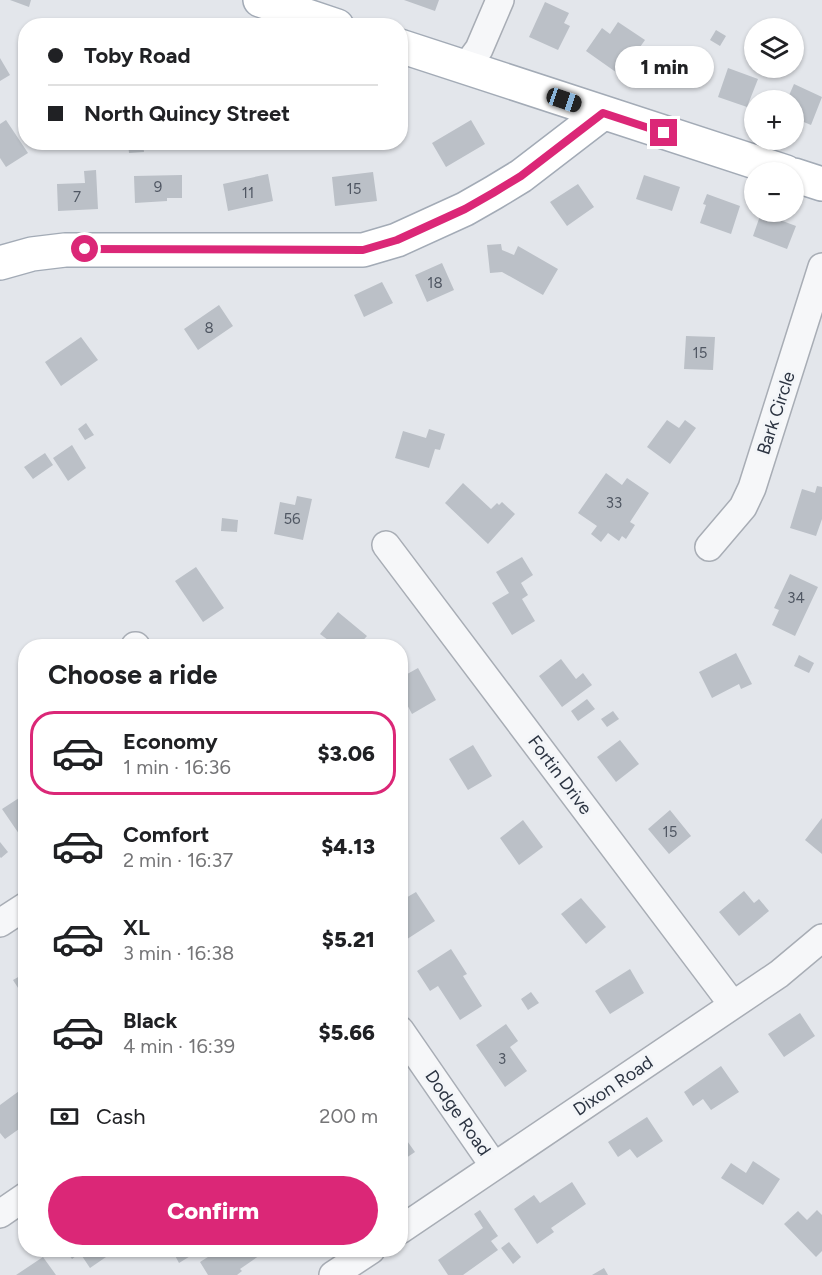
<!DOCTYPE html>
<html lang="en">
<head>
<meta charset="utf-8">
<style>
  body { margin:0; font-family:Figtree,sans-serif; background:#f6f6f6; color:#202124; height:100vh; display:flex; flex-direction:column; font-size:22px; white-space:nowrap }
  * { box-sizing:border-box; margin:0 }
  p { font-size:20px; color:#757577 }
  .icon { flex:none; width:33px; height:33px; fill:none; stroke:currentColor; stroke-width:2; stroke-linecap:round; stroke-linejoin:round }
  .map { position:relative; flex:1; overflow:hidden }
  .panel { position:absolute; left:18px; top:639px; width:390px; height:618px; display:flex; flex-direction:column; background:#fff; border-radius:24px; box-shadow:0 2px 4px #0004 }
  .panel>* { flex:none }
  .top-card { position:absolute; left:18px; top:18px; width:390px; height:132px; border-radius:24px; box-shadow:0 2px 4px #0004; display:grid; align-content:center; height:132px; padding:0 30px; background:#fff }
  .buttons { position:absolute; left:744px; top:18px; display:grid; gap:12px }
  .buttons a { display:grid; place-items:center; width:60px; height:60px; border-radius:50%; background:#fff; box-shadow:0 2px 4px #0004; font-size:30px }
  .end { position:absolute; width:27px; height:27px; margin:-14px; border:8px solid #db2777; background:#fff; box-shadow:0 0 0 3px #fff }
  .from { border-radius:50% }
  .bubble { position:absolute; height:42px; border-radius:21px; background:#fff; box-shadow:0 2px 4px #0004; font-size:20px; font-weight:800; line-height:42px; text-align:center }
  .car { position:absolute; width:18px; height:36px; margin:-18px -9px; border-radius:8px; box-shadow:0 0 4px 2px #0007; background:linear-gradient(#222 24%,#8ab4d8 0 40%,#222 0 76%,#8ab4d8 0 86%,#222 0) }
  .top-card b { display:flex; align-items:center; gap:21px; height:57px; font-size:22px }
  .top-card b+b { border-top:2px solid #e0e0e0 }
  .top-card i { width:15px; height:15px; background:#202124 }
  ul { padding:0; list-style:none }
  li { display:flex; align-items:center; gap:18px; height:84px; margin:0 12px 9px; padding:0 18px; border:3px solid transparent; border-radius:24px }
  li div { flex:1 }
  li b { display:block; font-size:22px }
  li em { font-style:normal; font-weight:800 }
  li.current { border-color:#db2777 }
  li>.icon { width:54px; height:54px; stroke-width:1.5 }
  h2 { padding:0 30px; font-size:27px; line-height:72px }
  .pay { display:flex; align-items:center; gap:15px; height:66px; padding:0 30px; font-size:22px }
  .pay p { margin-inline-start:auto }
  .primary-button { display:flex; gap:12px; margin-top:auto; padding:12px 30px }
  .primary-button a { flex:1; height:69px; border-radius:36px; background:#db2777; color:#fff; font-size:24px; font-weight:800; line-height:69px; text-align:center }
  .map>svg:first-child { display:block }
</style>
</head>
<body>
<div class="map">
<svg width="822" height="1275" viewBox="0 0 822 1275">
  <rect width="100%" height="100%" fill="#e3e6eb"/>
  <path fill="#bbc0c7" d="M 10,0 L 31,0 L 29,7 Z
    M 404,0 L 439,0 L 435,11 Z
    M 545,2 L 569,13 L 564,23 L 570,26 L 558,50 L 529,37 Z
    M 106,18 L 125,24 L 126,21 L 140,26 L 104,26 Z
    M 618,22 L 645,40 L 620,75 L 586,51 L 602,28 L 610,34 Z
    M 716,30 L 726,36 L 720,46 L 710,40 Z
    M 0,58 L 10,75 L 0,81 Z
    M 728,68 L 758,79 L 747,107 L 718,97 Z
    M 794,84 L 822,97 L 811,125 L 794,118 L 794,100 L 787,100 Z
    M 6,120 L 28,153 L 6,167 L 0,158 L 0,124 Z
    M 471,120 L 485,144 L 446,167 L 432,143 Z
    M 143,142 L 144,152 L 129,153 L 128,143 Z
    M 96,170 L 98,209 L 58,211 L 57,184 L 85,183 L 84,171 Z
    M 373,172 L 377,201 L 335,206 L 332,177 Z
    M 268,174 L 273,201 L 228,211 L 223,184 Z
    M 182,175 L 182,198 L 167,198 L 167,201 L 135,203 L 134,176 Z
    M 644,175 L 680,187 L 672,211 L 636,199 Z
    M 578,184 L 594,207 L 567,226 L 550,202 Z
    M 707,194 L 740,206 L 731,234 L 700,223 L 706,205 L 703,204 Z
    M 761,213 L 796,226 L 787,249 L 753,236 Z
    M 501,244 L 502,250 L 514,255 L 518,246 L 558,269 L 543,295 L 502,272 L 490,273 L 487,245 Z
    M 442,263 L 454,290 L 427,302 L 415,275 Z
    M 382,282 L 393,303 L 364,317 L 354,295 Z
    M 219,305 L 233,326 L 198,350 L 184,329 Z
    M 686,336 L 715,337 L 713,370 L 684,369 Z
    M 81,337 L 98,360 L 61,386 L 45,362 Z
    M 667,420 L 679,428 L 685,420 L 696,428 L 670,464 L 647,447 Z
    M 86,423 L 94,435 L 85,440 L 78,429 Z
    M 429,429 L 445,434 L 440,450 L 435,449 L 429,468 L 395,458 L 403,431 L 426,438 Z
    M 72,445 L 86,468 L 68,481 L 53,458 Z
    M 45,453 L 53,465 L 33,479 L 24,467 Z
    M 606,473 L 622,485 L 627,478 L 649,493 L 630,522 L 635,525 L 626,539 L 622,536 L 619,541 L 608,533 L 601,542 L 591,534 L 597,526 L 578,513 Z
    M 463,483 L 491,509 L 497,503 L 499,505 L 502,502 L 515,514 L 488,544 L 445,503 Z
    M 817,486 L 822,487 L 822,519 L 816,536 L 790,528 L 802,489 L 815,493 Z
    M 297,496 L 312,499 L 303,540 L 274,534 L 280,502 L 295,505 Z
    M 222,518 L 238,520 L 237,532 L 221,531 Z
    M 522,557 L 533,575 L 521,583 L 528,595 L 522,599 L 535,621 L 512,635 L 492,603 L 509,593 L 496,572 Z
    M 196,567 L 224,608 L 203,622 L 175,581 Z
    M 790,574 L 818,587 L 795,636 L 772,625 L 779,610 L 774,608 Z
    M 338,612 L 367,636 L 358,646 L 336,646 L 320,634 Z
    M 736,653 L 752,684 L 741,689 L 739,684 L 712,698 L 699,672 Z
    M 799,655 L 814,663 L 809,673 L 794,666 Z
    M 561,659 L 576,679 L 583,673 L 592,685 L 562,707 L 539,676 Z
    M 418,668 L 436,700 L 412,714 L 403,697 L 400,699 L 400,678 Z
    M 587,699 L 595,709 L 578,721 L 571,711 Z
    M 613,711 L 619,719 L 607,727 L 601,719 Z
    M 620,740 L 639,764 L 616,782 L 597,757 Z
    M 473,745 L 492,776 L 468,790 L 449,759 Z
    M 19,798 L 22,803 L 26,800 L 26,844 L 2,809 Z
    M 670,810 L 691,836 L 669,854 L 648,829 Z
    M 822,818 L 822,854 L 805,840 Z
    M 523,820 L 543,847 L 519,865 L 500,838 Z
    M 0,842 L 8,852 L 1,858 L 0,857 Z
    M 744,891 L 754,903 L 759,899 L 769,911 L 739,936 L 719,912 Z
    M 416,892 L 435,921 L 401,943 L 400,894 L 404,899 Z
    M 581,898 L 606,927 L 586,944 L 561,914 Z
    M 451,949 L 467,974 L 463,976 L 482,1006 L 460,1020 L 438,986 L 430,991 L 417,971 Z
    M 26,968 L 26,988 L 20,991 L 13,980 L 20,976 L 18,973 Z
    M 630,969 L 644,993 L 610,1014 L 595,991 Z
    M 531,992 L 539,1003 L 528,1010 L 521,999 Z
    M 800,1013 L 815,1036 L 784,1057 L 768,1034 Z
    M 506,1024 L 518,1041 L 510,1047 L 527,1071 L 505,1087 L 476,1045 Z
    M 721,1066 L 739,1092 L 711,1110 L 703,1099 L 693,1106 L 684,1092 Z
    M 26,1086 L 26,1124 L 5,1139 L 0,1133 L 0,1105 Z
    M 647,1117 L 663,1141 L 637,1158 L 630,1149 L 618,1157 L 608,1142 Z
    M 400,1131 L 415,1152 L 400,1162 Z
    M 753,1161 L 780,1179 L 763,1205 L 721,1178 L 731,1163 L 746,1173 Z
    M 572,1182 L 586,1204 L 551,1228 L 554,1232 L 537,1244 L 514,1209 L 534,1195 L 540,1203 Z
    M 480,1210 L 498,1236 L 491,1241 L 498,1250 L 463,1275 L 448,1275 L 438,1260 L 483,1228 L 474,1214 Z
    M 817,1210 L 822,1215 L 822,1251 L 816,1257 L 784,1224 L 798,1211 L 807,1220 Z
    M 509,1242 L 521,1257 L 513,1264 L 501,1248 Z
    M 66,1250 L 101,1250 L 106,1257 L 90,1268 L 80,1253 L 72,1259 Z
    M 172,1250 L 189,1250 L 192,1255 L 179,1263 Z
    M 219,1250 L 264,1250 L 266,1251 L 240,1269 L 242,1271 L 237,1275 L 208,1275 L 200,1262 Z
    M 43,1257 L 56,1275 L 16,1275 Z
    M 604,1268 L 608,1275 L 592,1275 Z"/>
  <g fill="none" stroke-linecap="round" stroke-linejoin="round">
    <defs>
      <path id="minor" d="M 465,68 L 479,49 L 500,0
        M 386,545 L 733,1005
        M 709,547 L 743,507 L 752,488 L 822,267
        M 135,646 L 136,646
        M 0,923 L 26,906
        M 400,1030 L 494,1166
        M 0,1214 L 26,1196
        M 400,1230 L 779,974 L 822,938
        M 333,1275 L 371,1250"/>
      <path id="major" d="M 260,0 L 337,26
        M 400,46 L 786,172
        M 794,175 L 822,184
        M 0,263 L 32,254 L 65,250 L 363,250 L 397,240 L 465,209 L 493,193 L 521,176 L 603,113"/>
    </defs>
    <use href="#minor" stroke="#a8adb5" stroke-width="30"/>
    <use href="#major" stroke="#a3abb6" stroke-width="36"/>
    <use href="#minor" stroke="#f6f7f9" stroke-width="27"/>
    <use href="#major" stroke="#fff" stroke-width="33"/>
  </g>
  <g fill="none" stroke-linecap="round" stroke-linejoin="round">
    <path stroke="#db2777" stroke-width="8" d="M 85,249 L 363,250 L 397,240 L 465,209 L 493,193 L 521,176 L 603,113 L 664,133"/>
  </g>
  <g text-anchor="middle" stroke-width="6" stroke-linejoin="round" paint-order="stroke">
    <g font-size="15" fill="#505763">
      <text x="158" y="192">9</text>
      <text x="354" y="194">15</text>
      <text x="248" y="198">11</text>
      <text x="77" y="202">7</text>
      <text x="435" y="288">18</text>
      <text x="209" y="333">8</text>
      <text x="700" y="358">15</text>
      <text x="614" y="508">33</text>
      <text x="292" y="524">56</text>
      <text x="796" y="603">34</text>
      <text x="670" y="837">15</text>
      <text x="502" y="1064">3</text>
    </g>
    <g font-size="18" fill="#2c3442" stroke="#f3f5f8">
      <text transform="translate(776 413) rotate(-72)" y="6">Bark Circle</text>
      <text transform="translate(560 775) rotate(53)" y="6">Fortin Drive</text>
      <text transform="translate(613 1086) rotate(-34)" y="6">Dixon Road</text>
      <text transform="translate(458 1113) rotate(55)" y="6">Dodge Road</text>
    </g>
  </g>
</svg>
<div class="buttons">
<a><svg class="icon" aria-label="layers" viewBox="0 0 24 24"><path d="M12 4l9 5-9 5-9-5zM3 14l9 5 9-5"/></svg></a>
<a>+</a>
<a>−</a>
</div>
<i class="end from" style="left:85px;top:249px"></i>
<i class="end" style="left:664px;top:133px"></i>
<div class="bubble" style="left:615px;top:46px;width:99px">1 min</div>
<i class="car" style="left:564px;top:100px;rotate:109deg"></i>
<div class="top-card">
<b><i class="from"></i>Toby Road</b>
<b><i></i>North Quincy Street</b>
</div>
<section class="panel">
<h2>Choose a ride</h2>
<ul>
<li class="current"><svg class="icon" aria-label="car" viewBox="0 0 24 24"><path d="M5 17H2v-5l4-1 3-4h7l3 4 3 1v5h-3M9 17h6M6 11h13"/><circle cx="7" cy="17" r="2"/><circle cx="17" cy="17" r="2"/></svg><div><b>Economy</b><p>1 min · 16:36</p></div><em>$3.06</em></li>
<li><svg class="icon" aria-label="car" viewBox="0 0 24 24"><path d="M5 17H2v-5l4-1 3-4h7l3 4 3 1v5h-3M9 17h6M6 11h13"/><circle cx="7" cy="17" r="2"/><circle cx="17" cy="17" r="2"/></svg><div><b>Comfort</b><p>2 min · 16:37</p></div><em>$4.13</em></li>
<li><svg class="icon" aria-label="car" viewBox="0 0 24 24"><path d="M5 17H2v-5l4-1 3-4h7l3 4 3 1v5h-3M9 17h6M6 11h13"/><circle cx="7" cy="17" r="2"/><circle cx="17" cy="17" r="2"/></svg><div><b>XL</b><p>3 min · 16:38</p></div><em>$5.21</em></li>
<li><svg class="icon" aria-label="car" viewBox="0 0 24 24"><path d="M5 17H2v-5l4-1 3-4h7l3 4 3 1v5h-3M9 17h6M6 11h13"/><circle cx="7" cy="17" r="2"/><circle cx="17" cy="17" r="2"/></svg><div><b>Black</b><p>4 min · 16:39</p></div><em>$5.66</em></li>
</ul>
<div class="pay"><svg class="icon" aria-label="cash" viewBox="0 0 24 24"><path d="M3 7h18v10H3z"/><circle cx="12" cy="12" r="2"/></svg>Cash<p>200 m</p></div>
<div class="primary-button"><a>Confirm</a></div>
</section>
</div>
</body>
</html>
